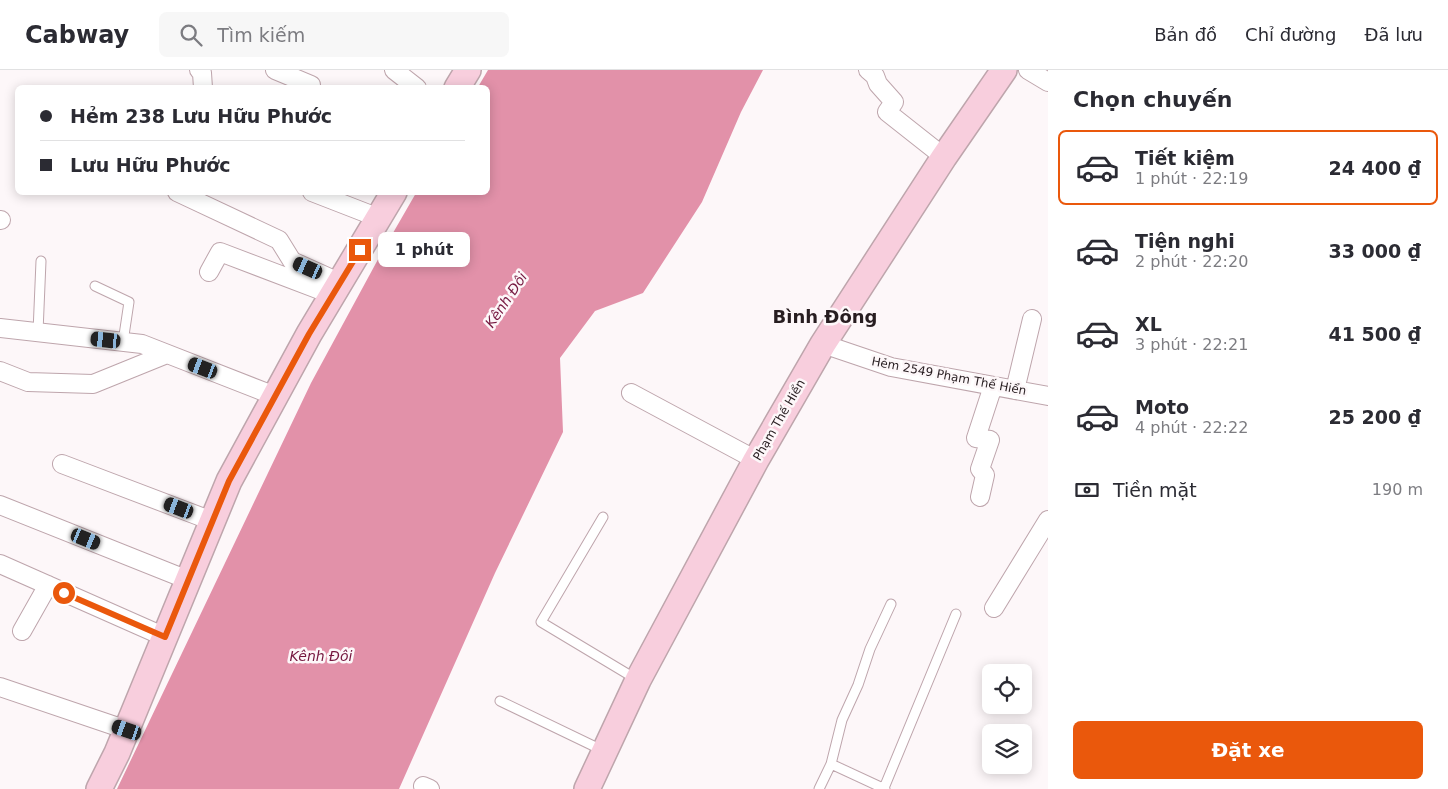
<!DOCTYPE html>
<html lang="vi">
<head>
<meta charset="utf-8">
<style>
  body { margin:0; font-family:"DejaVu Sans",sans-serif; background:#f7f7f7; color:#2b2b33; height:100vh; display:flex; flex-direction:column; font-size:19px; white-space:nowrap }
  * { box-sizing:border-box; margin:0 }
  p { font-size:16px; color:#7c7c81 }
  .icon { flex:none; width:28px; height:28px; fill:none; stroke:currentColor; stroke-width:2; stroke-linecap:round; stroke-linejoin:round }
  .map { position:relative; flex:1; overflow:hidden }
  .side { display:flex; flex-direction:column; background:#fff; width:400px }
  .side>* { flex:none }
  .guide { position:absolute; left:15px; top:15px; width:475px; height:110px; border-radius:8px; box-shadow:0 2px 12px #0003; display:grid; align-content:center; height:110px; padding:0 25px; background:#fff }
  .controls { position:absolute; left:982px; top:594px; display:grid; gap:10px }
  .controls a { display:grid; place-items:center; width:50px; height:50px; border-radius:8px; background:#fff; box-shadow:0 2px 12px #0003; font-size:25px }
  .end { position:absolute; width:22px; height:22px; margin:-11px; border:6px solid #ea580c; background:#fff; box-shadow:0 0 0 2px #fff }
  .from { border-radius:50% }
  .bubble { position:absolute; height:35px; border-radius:8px; background:#fff; box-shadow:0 2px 12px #0003; font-size:16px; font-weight:800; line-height:35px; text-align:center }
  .car { position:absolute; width:15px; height:30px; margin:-15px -8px; border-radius:6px; box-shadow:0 0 4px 1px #0007; background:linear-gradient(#222 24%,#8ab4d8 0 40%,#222 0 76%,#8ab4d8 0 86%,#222 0) }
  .guide b { display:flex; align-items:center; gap:18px; height:48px; font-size:19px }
  .guide b+b { border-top:1px solid #e1e1e2 }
  .guide i { width:12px; height:12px; background:#2b2b33 }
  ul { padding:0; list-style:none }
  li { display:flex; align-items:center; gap:15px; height:75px; margin:0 10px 8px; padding:0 15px; border:2px solid transparent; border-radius:8px }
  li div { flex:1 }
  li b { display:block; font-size:19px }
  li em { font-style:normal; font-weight:800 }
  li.selected { border-color:#ea580c }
  li>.icon { width:45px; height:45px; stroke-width:1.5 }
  h2 { padding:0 25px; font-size:22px; line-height:60px }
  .pay { display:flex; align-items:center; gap:12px; height:55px; padding:0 25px; font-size:19px }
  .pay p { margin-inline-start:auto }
  .primary-button { display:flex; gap:10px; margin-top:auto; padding:10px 25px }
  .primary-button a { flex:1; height:58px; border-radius:8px; background:#ea580c; color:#fff; font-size:20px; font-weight:800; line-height:58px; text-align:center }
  header { display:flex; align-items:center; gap:30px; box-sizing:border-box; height:70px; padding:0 25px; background:#fff; border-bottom:1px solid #e1e1e2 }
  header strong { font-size:24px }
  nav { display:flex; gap:28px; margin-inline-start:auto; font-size:18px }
  .search { width:350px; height:45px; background:#f7f7f7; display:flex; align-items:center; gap:12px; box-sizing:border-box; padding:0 18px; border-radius:8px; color:#7c7c81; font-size:19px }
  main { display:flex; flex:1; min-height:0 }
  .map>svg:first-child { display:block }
</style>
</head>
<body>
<header>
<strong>Cabway</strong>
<div class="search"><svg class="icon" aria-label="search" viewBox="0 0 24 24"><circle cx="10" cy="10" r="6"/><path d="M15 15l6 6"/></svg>Tìm kiếm</div>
<nav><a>Bản đồ</a><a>Chỉ đường</a><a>Đã lưu</a></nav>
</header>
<main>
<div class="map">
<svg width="1048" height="719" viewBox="0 0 1048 719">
  <rect width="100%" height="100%" fill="#fdf7f9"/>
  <path fill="#e291a9" d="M 488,0 L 763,0 L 741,42 L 702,132 L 643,223 L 595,241 L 560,288 L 563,362 L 495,503 L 399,719 L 117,719 L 311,313 L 382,182 L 416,123 L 488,122 L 488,18 L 478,17 Z"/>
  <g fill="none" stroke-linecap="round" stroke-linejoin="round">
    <defs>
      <path id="lane" d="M 95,216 L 129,232 L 123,272
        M 38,262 L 41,191
        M 603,447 L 541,552 L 636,609
        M 500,631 L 604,681
        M 831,694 L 842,650 L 858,615 L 870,579 L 891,534
        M 884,718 L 956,544
        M 819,719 L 831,694 L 885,719"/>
      <path id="street" d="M 199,0 L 202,3 L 203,18
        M 275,0 L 311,15 L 311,18
        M 394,0 L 417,18
        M 868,0 L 875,6 L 878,14 L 894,32 L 887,42 L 944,87
        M 1028,0 L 1048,12
        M 177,122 L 279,170 L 292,191 L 341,213
        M 312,122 L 379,148
        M 0,150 L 1,150
        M 209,202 L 220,182 L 333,225
        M 0,258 L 142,274 L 275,326
        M 823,274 L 891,297 L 1048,326
        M 0,301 L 28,312 L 93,314 L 167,284
        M 1015,320 L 1032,249
        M 631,323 L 756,390
        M 62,394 L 212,451
        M 980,427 L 985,405 L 980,399 L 990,370 L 976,368 L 993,316
        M 0,435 L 188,510
        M 0,494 L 165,567
        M 994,538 L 1048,450
        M 22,561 L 48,515
        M 0,617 L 127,660
        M 423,716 L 430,719"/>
      <path id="secondary" d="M 457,18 L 468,0
        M 99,719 L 117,683 L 229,411 L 309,264 L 394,122
        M 587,719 L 638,610 L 756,390 L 823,274 L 944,87 L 1004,0"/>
    </defs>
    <use href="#lane" stroke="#bea5ac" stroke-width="11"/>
    <use href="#street" stroke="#bea5ac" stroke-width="20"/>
    <use href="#secondary" stroke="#bea5ac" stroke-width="28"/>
    <use href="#lane" stroke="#fff" stroke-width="9"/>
    <use href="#street" stroke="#fff" stroke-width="18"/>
    <use href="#secondary" stroke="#f8cedd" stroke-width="25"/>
  </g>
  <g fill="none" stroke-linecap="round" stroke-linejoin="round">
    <path stroke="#ea580c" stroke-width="6" d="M 64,523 L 165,567 L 229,411 L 309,264 L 360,180"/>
  </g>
  <g text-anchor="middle" stroke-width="5" stroke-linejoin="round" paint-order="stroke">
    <g font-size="12" fill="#271d20" stroke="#fdf7f9">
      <text transform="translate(949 306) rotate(11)" y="4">Hẻm 2549 Phạm Thế Hiển</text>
      <text transform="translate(779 350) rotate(-60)" y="4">Phạm Thế Hiển</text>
    </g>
    <g font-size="14" font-style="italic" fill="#75173f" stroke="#fdf7f9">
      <text transform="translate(506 230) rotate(-56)" y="5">Kênh Đôi</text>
      <text x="321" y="591">Kênh Đôi</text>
    </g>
    <g font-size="18" font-weight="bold" fill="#271d20" stroke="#fdf7f9">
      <text x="825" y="253">Bình Đông</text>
    </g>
  </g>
</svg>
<div class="controls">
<a><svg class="icon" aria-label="locate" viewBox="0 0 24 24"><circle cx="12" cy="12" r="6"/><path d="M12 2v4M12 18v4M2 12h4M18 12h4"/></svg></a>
<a><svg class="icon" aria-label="layers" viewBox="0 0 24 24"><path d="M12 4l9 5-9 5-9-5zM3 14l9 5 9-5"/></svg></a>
</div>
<i class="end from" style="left:64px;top:523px"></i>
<i class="end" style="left:360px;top:180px"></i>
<div class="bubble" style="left:378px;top:162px;width:92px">1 phút</div>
<i class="car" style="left:308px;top:198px;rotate:294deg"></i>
<i class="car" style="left:106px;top:270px;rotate:276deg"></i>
<i class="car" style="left:203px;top:298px;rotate:291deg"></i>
<i class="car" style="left:179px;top:438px;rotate:291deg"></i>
<i class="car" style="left:86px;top:469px;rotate:112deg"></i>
<i class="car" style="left:127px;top:660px;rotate:289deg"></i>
<div class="guide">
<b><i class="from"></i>Hẻm 238 Lưu Hữu Phước</b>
<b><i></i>Lưu Hữu Phước</b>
</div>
</div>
<section class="side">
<h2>Chọn chuyến</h2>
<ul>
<li class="selected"><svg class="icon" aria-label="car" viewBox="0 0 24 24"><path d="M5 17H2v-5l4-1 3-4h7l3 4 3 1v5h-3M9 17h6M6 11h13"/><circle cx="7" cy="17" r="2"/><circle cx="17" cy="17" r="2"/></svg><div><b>Tiết kiệm</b><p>1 phút · 22:19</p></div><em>24 400 ₫</em></li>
<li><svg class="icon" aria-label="car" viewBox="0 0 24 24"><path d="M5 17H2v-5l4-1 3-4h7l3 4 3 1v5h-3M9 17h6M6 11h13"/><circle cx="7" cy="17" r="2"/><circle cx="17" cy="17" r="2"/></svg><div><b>Tiện nghi</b><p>2 phút · 22:20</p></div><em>33 000 ₫</em></li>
<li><svg class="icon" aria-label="car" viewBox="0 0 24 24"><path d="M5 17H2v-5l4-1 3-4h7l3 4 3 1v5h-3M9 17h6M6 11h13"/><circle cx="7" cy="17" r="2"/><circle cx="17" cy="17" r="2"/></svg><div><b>XL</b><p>3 phút · 22:21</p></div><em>41 500 ₫</em></li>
<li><svg class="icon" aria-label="car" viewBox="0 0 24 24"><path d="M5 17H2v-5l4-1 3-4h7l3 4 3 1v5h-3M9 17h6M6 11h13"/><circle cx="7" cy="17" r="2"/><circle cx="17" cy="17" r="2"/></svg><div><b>Moto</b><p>4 phút · 22:22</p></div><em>25 200 ₫</em></li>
</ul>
<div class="pay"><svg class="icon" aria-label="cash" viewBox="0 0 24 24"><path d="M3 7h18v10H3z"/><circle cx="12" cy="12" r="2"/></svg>Tiền mặt<p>190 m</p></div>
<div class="primary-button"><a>Đặt xe</a></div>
</section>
</main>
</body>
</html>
